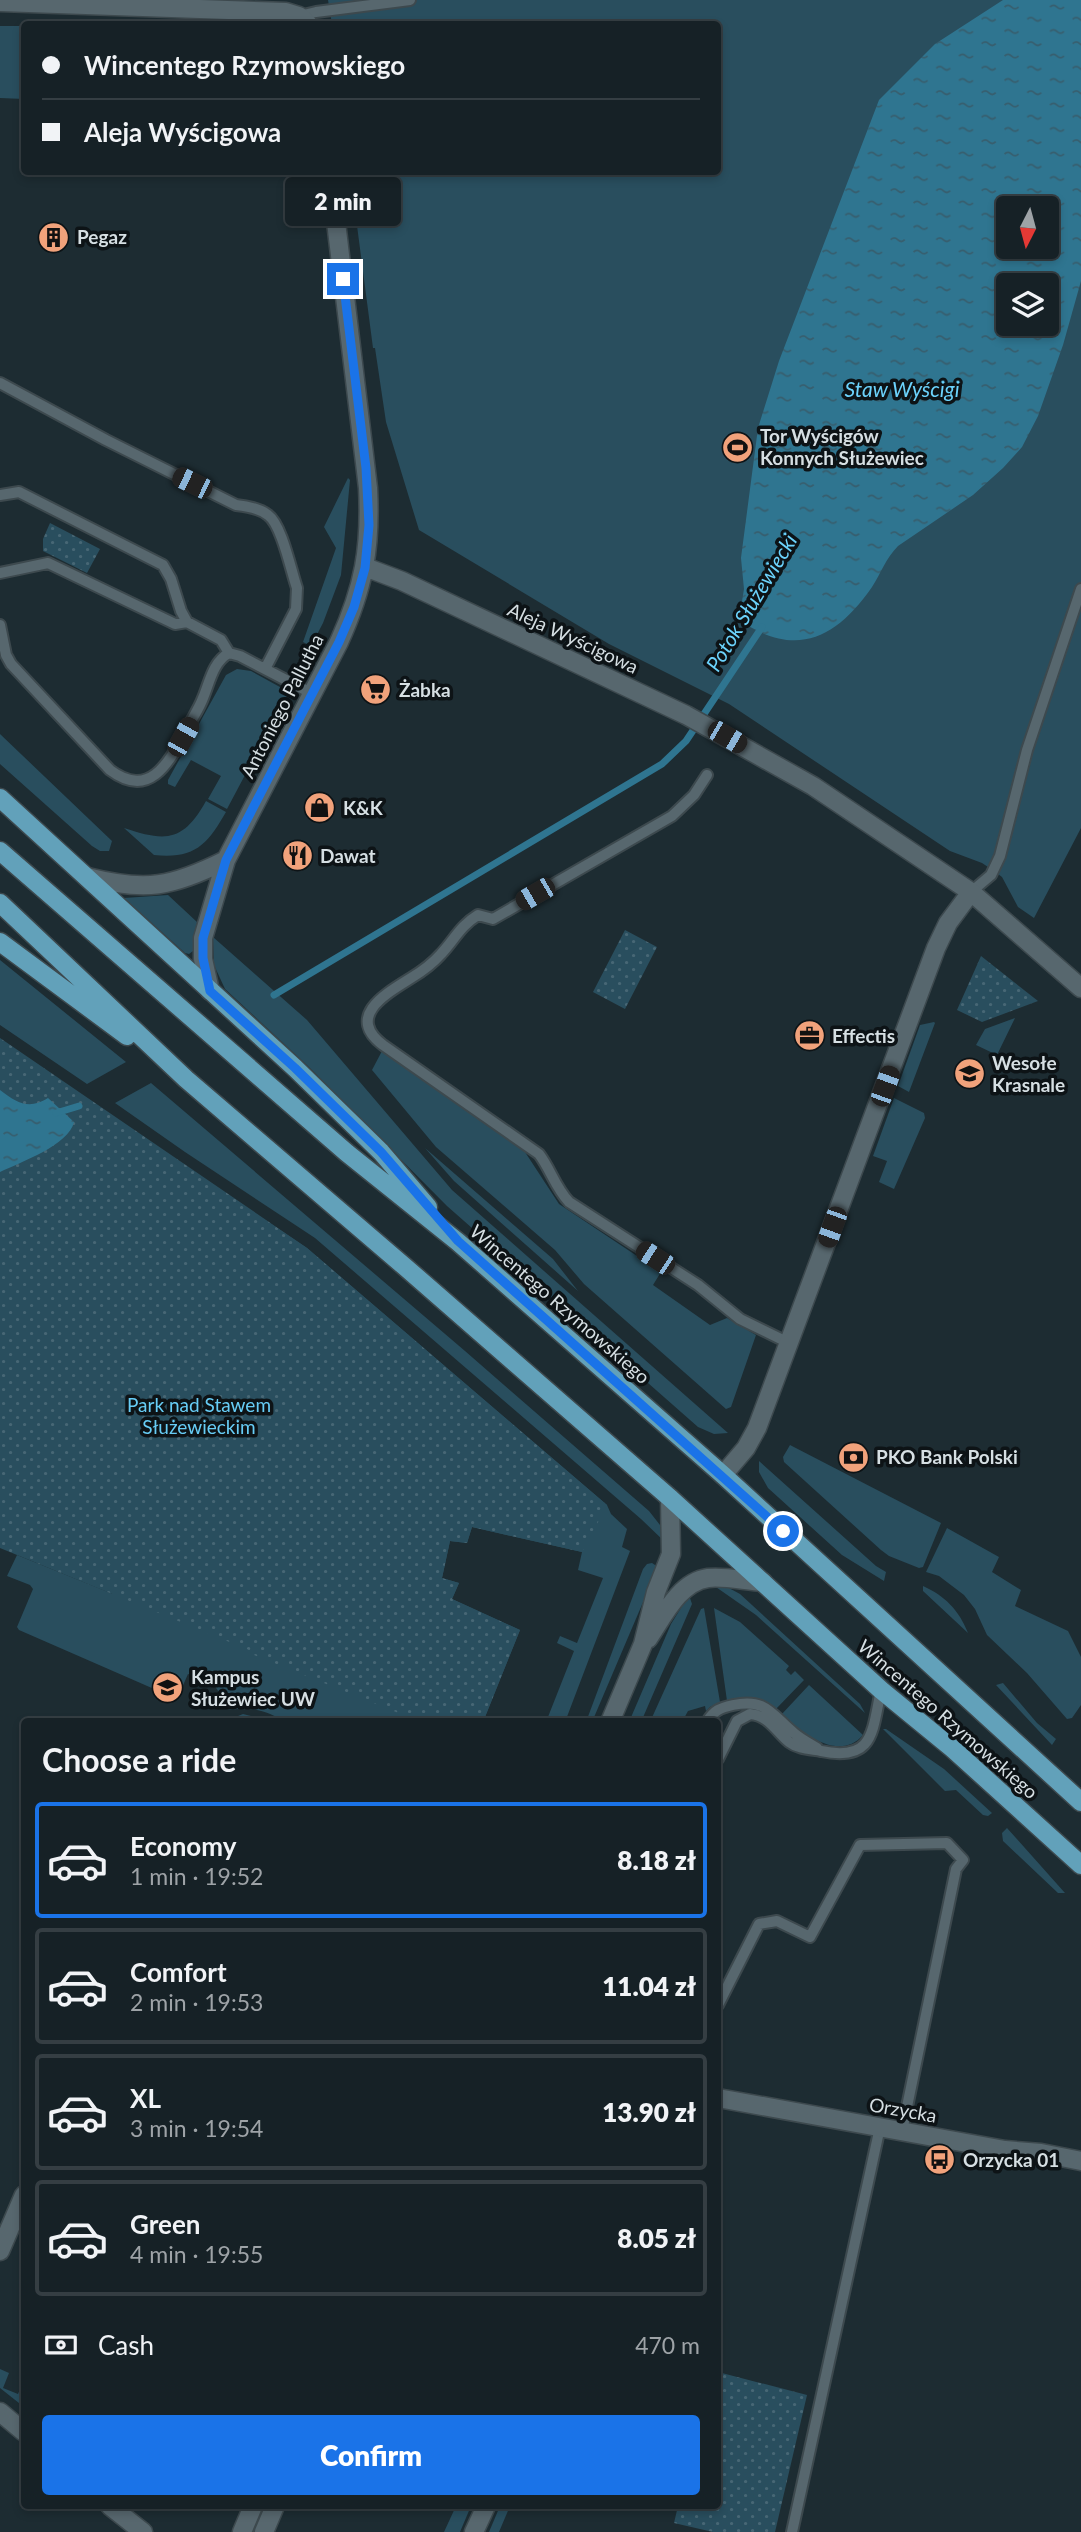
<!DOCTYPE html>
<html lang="en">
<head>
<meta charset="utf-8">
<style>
  body { margin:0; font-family:Lato,sans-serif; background:#232e32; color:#f1f3f6; height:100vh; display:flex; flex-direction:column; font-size:26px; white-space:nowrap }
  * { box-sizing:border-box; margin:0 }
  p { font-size:23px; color:#9ea3a7 }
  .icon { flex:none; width:38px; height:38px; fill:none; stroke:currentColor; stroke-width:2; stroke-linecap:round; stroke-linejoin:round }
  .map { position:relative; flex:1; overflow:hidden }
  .side { position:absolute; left:21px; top:1718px; width:700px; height:791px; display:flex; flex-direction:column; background:#162126; border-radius:7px; box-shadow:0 4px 10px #0003,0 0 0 2px #353e43 }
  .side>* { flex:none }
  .guide { position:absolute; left:21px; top:21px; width:700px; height:154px; border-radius:7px; box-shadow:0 4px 10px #0003,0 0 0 2px #353e43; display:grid; align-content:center; height:154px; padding:0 21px; background:#162126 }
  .needle { width:46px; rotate:186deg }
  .fabs { position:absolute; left:996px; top:196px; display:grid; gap:14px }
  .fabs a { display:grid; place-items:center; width:63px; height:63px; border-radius:7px; background:#162126; box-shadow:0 4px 10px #0003,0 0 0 2px #353e43; font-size:35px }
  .end { position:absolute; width:32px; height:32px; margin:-16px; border:9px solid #1a73e8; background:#fff; box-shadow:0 0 0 4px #fff }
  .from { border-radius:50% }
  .bubble { position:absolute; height:49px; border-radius:7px; background:#162126; box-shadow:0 4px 10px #0003,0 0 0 2px #353e43; font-size:23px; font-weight:800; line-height:49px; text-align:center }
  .car { position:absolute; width:21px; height:42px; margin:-21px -10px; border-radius:9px; box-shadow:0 0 5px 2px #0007; background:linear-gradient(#222 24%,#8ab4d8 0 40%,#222 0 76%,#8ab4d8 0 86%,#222 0) }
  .guide b { display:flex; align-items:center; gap:24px; height:66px; font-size:26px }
  .guide b+b { border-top:2px solid #353e43 }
  .guide i { width:18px; height:18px; background:#f1f3f6 }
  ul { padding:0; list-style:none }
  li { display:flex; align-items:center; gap:21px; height:116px; margin:0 14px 10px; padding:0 7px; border:4px solid #353e43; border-radius:7px }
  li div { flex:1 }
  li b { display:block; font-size:26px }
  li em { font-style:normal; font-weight:800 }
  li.current { border-color:#1a73e8 }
  li>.icon { width:63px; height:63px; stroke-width:1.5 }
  h2 { padding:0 21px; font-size:32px; line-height:84px }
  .pay { display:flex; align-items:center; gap:18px; height:77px; padding:0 21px; font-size:26px }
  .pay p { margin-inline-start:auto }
  .button { display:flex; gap:14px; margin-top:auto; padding:14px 21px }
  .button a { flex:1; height:80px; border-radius:7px; background:#1a73e8; color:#fff; font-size:28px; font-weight:800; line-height:80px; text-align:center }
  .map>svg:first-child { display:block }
</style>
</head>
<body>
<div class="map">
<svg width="1081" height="2532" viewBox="0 0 1081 2532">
  <defs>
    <pattern id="park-dots" width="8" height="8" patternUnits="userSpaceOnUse" patternTransform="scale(1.75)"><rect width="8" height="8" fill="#294e5e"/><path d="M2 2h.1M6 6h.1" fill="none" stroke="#476775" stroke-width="1.8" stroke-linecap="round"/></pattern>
    <pattern id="water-ripples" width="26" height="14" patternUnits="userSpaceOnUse" patternTransform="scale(1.75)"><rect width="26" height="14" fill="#2f7590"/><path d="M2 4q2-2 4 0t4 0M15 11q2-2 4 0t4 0" fill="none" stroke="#375e6e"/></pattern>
  </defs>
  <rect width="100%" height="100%" fill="#1d2c32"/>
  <path fill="#294e5e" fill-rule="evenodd" d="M 328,0 L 1081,0 L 1081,828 L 1034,918 L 1018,907 L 1002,877 L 994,871 L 982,863 L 950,851 L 729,704 L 609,644 L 419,530 L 386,422 L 375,348 L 373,348 L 350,172 L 718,172 L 718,24 L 332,24 ZM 1008,208 L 1046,208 L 1046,247 L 1008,247 ZM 1008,285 L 1046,285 L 1046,324 L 1008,324 Z
    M 0,26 L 24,26 L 24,99 L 0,98 Z
    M 348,478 L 350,480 L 341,575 L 323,623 L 311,646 L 303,642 L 336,548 L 324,527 Z
    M 237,669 L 251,671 L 289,692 L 227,809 L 208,799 L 221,776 L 191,760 L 175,787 L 168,784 L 168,780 L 226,675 Z
    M 0,734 L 112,841 L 109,851 L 100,851 L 92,846 L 0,764 Z
    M 206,801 L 226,812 C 207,845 195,859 154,855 L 124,828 C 166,842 183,842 206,801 Z
    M 168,895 L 197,922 L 193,951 L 189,954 L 185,953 L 124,898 Z
    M 213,937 L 307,1020 L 452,1190 L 728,1433 L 714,1434 L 698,1427 L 447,1206 L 310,1068 L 225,989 L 214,965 Z
    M 0,960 L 126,1062 L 87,1084 L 0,1025 Z
    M 1015,1018 L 997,1055 L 976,1045 L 985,1029 Z
    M 934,1022 L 935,1023 L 909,1092 L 898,1086 L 920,1025 Z
    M 382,1051 L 525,1152 L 559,1204 L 661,1272 L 653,1285 L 710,1325 L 727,1318 L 756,1335 L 731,1407 L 726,1409 L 584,1284 L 555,1250 L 436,1147 L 372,1070 Z
    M 151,1083 L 465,1351 L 649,1511 L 660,1525 L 665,1542 L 641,1519 L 315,1238 L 185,1152 L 115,1103 Z
    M 894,1098 L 924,1113 L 925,1118 L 894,1189 L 879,1182 L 887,1161 L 873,1156 Z
    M 425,1148 L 553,1259 L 578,1291 L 454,1181 Z
    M 198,1175 L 307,1248 L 607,1505 L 611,1514 L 627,1529 L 622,1547 L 630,1551 L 565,1722 L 546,1722 L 574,1651 L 557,1643 L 560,1636 L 577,1643 L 603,1578 L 578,1570 L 582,1552 L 472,1527 L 467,1543 L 450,1541 L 442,1578 L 459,1583 L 452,1599 L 520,1630 L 483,1722 L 285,1722 C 269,1711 249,1706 230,1710 L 213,1683 L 188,1674 L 177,1699 L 19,1630 L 17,1627 L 33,1589 L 30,1585 L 7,1576 L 17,1555 L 113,1594 Z
    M 790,1445 L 941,1523 L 923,1567 L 919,1568 L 889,1556 L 881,1550 L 784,1462 L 783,1457 Z
    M 759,1461 L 876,1566 L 886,1572 L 884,1581 L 842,1555 L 768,1488 L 759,1472 Z
    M 947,1528 L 999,1557 L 992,1572 L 1021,1590 L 1015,1606 L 1068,1631 L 1081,1657 L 1081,1705 L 1072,1718 L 1067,1719 L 1027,1673 L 987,1635 L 975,1609 L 964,1595 L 939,1576 L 926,1572 Z
    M 652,1563 L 658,1567 L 592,1722 L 586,1722 L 643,1569 L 647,1564 Z
    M 713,1585 L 727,1587 L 740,1594 L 860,1704 L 865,1713 L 756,1615 Z
    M 923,1586 C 945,1596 959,1610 968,1633 L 923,1591 Z
    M 689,1595 L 692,1604 L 641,1722 L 629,1722 L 671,1624 Z
    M 704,1608 L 720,1702 L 710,1707 L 706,1711 L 705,1706 L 688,1711 L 682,1722 L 650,1722 L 701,1609 Z
    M 714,1608 L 740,1622 L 789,1666 L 786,1670 L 791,1675 L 795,1671 L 804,1680 L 775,1710 C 759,1696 747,1698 727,1701 Z
    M 1003,1683 L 1037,1723 L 1056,1739 L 1052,1745 L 996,1685 Z
    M 809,1685 L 863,1735 C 839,1763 801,1732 781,1715 Z
    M 243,1714 L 274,1722 L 238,1722 L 238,1716 Z
    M 883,1729 L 886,1729 L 944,1769 L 992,1813 L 988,1816 L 983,1815 L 956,1790 L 945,1791 Z
    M 1007,1828 L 1065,1893 L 1058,1893 L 1003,1841 L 1002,1833 Z
    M 0,2369 L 9,2373 L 3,2388 L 18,2394 L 24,2380 L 24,2407 L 0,2388 Z
    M 456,2506 L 471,2506 L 460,2532 L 444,2532 Z
    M 500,2506 L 510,2506 L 499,2532 L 489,2532 Z"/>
  <path fill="url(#park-dots)" d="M 50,523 L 100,549 L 87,573 L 43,551 L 43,539 Z
    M 625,930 L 657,947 L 625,1009 L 593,992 Z
    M 981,956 L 1038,1001 L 982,1022 L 957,1010 Z
    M 0,1038 L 307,1248 L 607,1505 L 582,1552 L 472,1527 L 467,1543 L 450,1541 L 442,1578 L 459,1583 L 452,1599 L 520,1630 L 483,1722 L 421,1722 L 249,1653 L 249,1650 L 0,1548 Z
    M 718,2372 L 807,2395 L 775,2532 L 713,2532 L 674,2523 L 678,2506 L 718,2506 Z"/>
  <path fill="url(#water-ripples)" fill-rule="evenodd" d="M 1003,0 L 1081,0 L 1081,281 L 1063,345 L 1038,416 L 1022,447 L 1003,468 L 973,495 L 898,546 C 886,558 881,573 872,587 C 835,640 795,658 739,620 L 744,589 L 741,558 L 758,428 L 779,361 L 879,100 L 935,44 ZM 1008,208 L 1046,208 L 1046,247 L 1008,247 ZM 1008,285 L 1046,285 L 1046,324 L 1008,324 Z
    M 0,1090 C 17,1103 29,1110 48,1098 L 74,1122 C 69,1145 21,1162 0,1172 Z"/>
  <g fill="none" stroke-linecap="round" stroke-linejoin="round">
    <path stroke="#2f7590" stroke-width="7" d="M 274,995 L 662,764 L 686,741 L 762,627
      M 56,1113 L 79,1106"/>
    <defs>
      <path id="service" d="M 299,16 L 316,12 L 410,0
        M 0,383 L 106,440 L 236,505 C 246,506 259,508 268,515 C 282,525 291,571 297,588 L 296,609 L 265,669
        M 0,495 L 19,492 L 163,565 L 171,579 L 181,611 L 187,622 L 221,640 L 229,653
        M 0,573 L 48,563 L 175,624 L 187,622
        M 0,625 L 6,655 L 11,664 L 110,770 C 150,800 169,762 186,731 C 191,720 199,709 203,698 C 210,681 213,662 229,653 L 240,656 L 313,694
        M 707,775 L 694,795 L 672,816 L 493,919 L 478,915 C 460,926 455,939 441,954 C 433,963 421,972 411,978 C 387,993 345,1016 383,1045 L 539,1154 C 551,1170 555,1187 569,1202 L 698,1285 L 740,1319 L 789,1343
        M 971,892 L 991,875 L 1000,856 L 1027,750 L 1081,589
        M 707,1722 C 714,1710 720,1708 733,1705 C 766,1698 771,1714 794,1733 C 801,1739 809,1743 817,1748
        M 718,1759 L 737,1721 L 750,1714 C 768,1715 776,1731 789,1742 C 798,1749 810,1749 821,1751 C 874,1762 872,1732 881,1690
        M 718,2005 L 759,1924 L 777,1921 L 810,1937 L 860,1845 L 947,1843 L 963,1860 L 956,1869 L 902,2131
        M 792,2532 L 880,2127"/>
      <path id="minor" d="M 0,2 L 286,12 L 299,16 L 308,24
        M 365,567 L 402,581 L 686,715 L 813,786 L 971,892 L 1081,988
        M 87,877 C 146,892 172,887 226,860
        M 210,991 L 203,959 L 203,938 L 226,860 L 339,642 C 364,587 371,548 368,488 L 330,172
        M 723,1475 L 746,1448 L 757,1428 L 936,948 L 948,923 L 971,892
        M 718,2098 L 1005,2150 L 1041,2153 L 1081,2161
        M 0,2251 L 24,2195
        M 0,2412 L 24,2432
        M 110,2506 L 143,2532
        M 474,2532 L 486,2506"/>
      <path id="tertiary" d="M 648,1639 C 663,1617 679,1582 708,1578 C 725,1576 745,1581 763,1582
        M 610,1722 L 643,1644 L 656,1592 L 671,1554 L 670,1498
        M 242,2532 L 253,2506
        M 264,2532 L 275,2506"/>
      <path id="primary" d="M 0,798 L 295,1068 L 381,1152 L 428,1207
        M 0,851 L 347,1153 L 458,1242 L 723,1475 L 1081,1802
        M 0,903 L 186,1079 L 404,1266 L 670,1498 L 881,1690 L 953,1749 L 1081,1865
        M 0,942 L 127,1036"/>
    </defs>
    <use href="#service" stroke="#3d494e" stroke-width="14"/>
    <use href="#minor" stroke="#3d494e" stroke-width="21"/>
    <use href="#tertiary" stroke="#3d494e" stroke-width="21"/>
    <use href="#primary" stroke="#3d494e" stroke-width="21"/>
    <use href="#service" stroke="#57676e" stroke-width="10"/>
    <use href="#minor" stroke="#57676e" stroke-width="18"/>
    <use href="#tertiary" stroke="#57676e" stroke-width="18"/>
    <use href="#primary" stroke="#62a1ba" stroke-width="18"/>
  </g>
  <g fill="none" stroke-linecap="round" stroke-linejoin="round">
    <path stroke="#1a73e8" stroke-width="9" d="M 343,279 L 366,468 L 369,525 L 365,568 L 354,607 L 339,642 L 226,860 L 203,938 L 203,958 L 210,991 L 295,1068 L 381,1152 L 458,1241 L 783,1531"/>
  </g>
  <defs>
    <symbol id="building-disc" viewBox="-11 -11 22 22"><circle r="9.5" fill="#f1a27b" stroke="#0d1316"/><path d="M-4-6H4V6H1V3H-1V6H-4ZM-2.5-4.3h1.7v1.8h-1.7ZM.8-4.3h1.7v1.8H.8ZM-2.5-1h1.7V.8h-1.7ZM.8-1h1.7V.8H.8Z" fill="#111"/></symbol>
    <symbol id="stadium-disc" viewBox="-11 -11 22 22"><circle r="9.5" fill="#f1a27b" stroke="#0d1316"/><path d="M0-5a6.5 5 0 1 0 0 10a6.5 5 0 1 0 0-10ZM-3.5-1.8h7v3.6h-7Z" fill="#111"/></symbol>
    <symbol id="supermarket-disc" viewBox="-11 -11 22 22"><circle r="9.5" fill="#f1a27b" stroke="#0d1316"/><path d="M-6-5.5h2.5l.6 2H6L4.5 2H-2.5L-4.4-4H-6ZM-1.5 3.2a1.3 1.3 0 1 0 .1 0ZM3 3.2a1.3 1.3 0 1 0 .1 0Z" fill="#111"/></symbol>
    <symbol id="shop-disc" viewBox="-11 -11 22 22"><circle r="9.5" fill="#f1a27b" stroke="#0d1316"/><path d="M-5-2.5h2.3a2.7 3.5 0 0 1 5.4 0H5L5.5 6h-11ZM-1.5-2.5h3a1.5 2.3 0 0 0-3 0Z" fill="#111"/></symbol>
    <symbol id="restaurant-disc" viewBox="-11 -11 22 22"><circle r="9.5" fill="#f1a27b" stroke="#0d1316"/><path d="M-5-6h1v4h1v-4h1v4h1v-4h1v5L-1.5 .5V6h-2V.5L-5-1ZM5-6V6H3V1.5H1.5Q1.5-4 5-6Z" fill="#111"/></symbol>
    <symbol id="office-disc" viewBox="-11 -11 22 22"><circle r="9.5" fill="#f1a27b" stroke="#0d1316"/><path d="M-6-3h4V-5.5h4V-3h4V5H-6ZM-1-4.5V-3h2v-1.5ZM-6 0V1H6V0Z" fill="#111"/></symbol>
    <symbol id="school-disc" viewBox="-11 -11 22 22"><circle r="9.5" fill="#f1a27b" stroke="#0d1316"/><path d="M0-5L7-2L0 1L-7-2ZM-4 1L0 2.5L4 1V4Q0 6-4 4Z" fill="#111"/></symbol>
    <symbol id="bank-disc" viewBox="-11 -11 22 22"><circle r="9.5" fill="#f1a27b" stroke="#0d1316"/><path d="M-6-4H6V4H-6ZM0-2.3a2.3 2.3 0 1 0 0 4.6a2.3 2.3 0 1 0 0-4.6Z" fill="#111"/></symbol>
    <symbol id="university-disc" viewBox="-11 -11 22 22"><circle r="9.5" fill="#f1a27b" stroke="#0d1316"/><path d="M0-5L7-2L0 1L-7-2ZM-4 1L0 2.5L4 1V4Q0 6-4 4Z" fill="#111"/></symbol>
    <symbol id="bus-disc" viewBox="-11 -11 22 22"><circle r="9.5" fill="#f1a27b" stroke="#0d1316"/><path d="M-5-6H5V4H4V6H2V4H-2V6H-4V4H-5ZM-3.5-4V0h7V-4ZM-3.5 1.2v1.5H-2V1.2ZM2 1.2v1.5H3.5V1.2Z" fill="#111"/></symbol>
  </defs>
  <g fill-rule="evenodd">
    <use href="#building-disc" x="36" y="220" width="35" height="35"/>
    <use href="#stadium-disc" x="720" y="430" width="35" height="35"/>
    <use href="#supermarket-disc" x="358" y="672" width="35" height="35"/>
    <use href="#shop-disc" x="302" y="790" width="35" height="35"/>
    <use href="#restaurant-disc" x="280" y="838" width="35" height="35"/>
    <use href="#office-disc" x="792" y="1018" width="35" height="35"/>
    <use href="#school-disc" x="952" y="1056" width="35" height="35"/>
    <use href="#bank-disc" x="836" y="1440" width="35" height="35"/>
    <use href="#university-disc" x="150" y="1670" width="35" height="35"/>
    <use href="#bus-disc" x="922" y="2142" width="35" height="35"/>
  </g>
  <g text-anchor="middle" stroke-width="7" stroke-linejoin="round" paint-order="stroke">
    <g font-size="19" font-weight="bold" fill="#d6dfe3" stroke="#0d1316" text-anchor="start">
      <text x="77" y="244">Pegaz</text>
      <text x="760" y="443">Tor Wyścigów<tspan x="760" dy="22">Konnych Służewiec</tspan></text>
      <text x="399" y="697">Żabka</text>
      <text x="343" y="815">K&amp;K</text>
      <text x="320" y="863">Dawat</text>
      <text x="832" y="1043">Effectis</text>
      <text x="992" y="1070">Wesołe<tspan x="992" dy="22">Krasnale</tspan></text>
      <text x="876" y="1464">PKO Bank Polski</text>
      <text x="191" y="1684">Kampus<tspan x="191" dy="22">Służewiec UW</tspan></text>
      <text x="963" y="2167">Orzycka 01</text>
    </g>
    <g font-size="19" fill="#d6dfe3" stroke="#0d1316">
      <text transform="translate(573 638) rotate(25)" y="7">Aleja Wyścigowa</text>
      <text transform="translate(282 706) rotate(-63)" y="7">Antoniego Pallutha</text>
      <text transform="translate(560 1304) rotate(41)" y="7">Wincentego Rzymowskiego</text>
      <text transform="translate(948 1719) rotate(41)" y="7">Wincentego Rzymowskiego</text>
      <text transform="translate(903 2110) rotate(10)" y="7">Orzycka</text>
    </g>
    <g font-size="19" fill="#67cdf6" stroke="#0d1316">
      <text x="199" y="1412">Park nad Stawem<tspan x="199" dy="22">Służewieckim</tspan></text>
    </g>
    <g font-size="21" font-style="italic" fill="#6cd3fc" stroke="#0d1316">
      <text x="902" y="397">Staw Wyścigi</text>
      <text transform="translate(752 603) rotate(-59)" y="7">Potok Służewiecki</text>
    </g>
  </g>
</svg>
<div class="fabs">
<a><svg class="needle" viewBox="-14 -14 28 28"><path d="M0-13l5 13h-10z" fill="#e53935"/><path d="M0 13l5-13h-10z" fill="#9ea3a7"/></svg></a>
<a><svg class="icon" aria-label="layers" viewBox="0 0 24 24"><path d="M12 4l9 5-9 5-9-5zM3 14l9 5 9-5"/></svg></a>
</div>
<i class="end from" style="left:783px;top:1531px"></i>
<i class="end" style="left:343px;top:279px"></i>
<div class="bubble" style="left:285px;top:177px;width:116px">2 min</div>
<i class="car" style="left:192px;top:483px;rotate:296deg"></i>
<i class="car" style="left:183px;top:737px;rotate:29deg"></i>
<i class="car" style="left:727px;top:737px;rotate:120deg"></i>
<i class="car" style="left:535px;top:894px;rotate:240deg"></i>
<i class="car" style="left:885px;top:1086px;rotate:20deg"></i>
<i class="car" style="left:832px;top:1227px;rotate:200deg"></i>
<i class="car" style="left:655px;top:1258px;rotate:303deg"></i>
<div class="guide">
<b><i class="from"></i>Wincentego Rzymowskiego</b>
<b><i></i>Aleja Wyścigowa</b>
</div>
<section class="side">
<h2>Choose a ride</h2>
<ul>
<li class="current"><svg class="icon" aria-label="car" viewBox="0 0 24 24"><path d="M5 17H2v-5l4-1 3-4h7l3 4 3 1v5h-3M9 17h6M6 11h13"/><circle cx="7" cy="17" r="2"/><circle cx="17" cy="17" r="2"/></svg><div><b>Economy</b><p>1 min · 19:52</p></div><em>8.18 zł</em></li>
<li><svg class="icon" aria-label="car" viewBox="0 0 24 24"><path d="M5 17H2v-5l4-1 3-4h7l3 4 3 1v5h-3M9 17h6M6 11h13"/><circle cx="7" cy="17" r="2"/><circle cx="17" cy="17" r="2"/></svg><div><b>Comfort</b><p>2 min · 19:53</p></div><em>11.04 zł</em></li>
<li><svg class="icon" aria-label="car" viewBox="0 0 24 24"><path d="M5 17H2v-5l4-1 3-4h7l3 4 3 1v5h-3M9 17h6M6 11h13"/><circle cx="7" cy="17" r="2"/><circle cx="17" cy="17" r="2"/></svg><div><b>XL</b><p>3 min · 19:54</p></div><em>13.90 zł</em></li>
<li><svg class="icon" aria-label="car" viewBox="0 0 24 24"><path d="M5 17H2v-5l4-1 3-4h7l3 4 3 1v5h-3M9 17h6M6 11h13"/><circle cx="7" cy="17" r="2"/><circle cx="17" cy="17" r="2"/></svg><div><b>Green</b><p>4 min · 19:55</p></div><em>8.05 zł</em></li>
</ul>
<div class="pay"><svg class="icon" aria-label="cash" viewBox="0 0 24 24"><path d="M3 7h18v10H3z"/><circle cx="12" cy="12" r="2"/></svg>Cash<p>470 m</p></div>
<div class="button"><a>Confirm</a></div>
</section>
</div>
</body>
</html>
